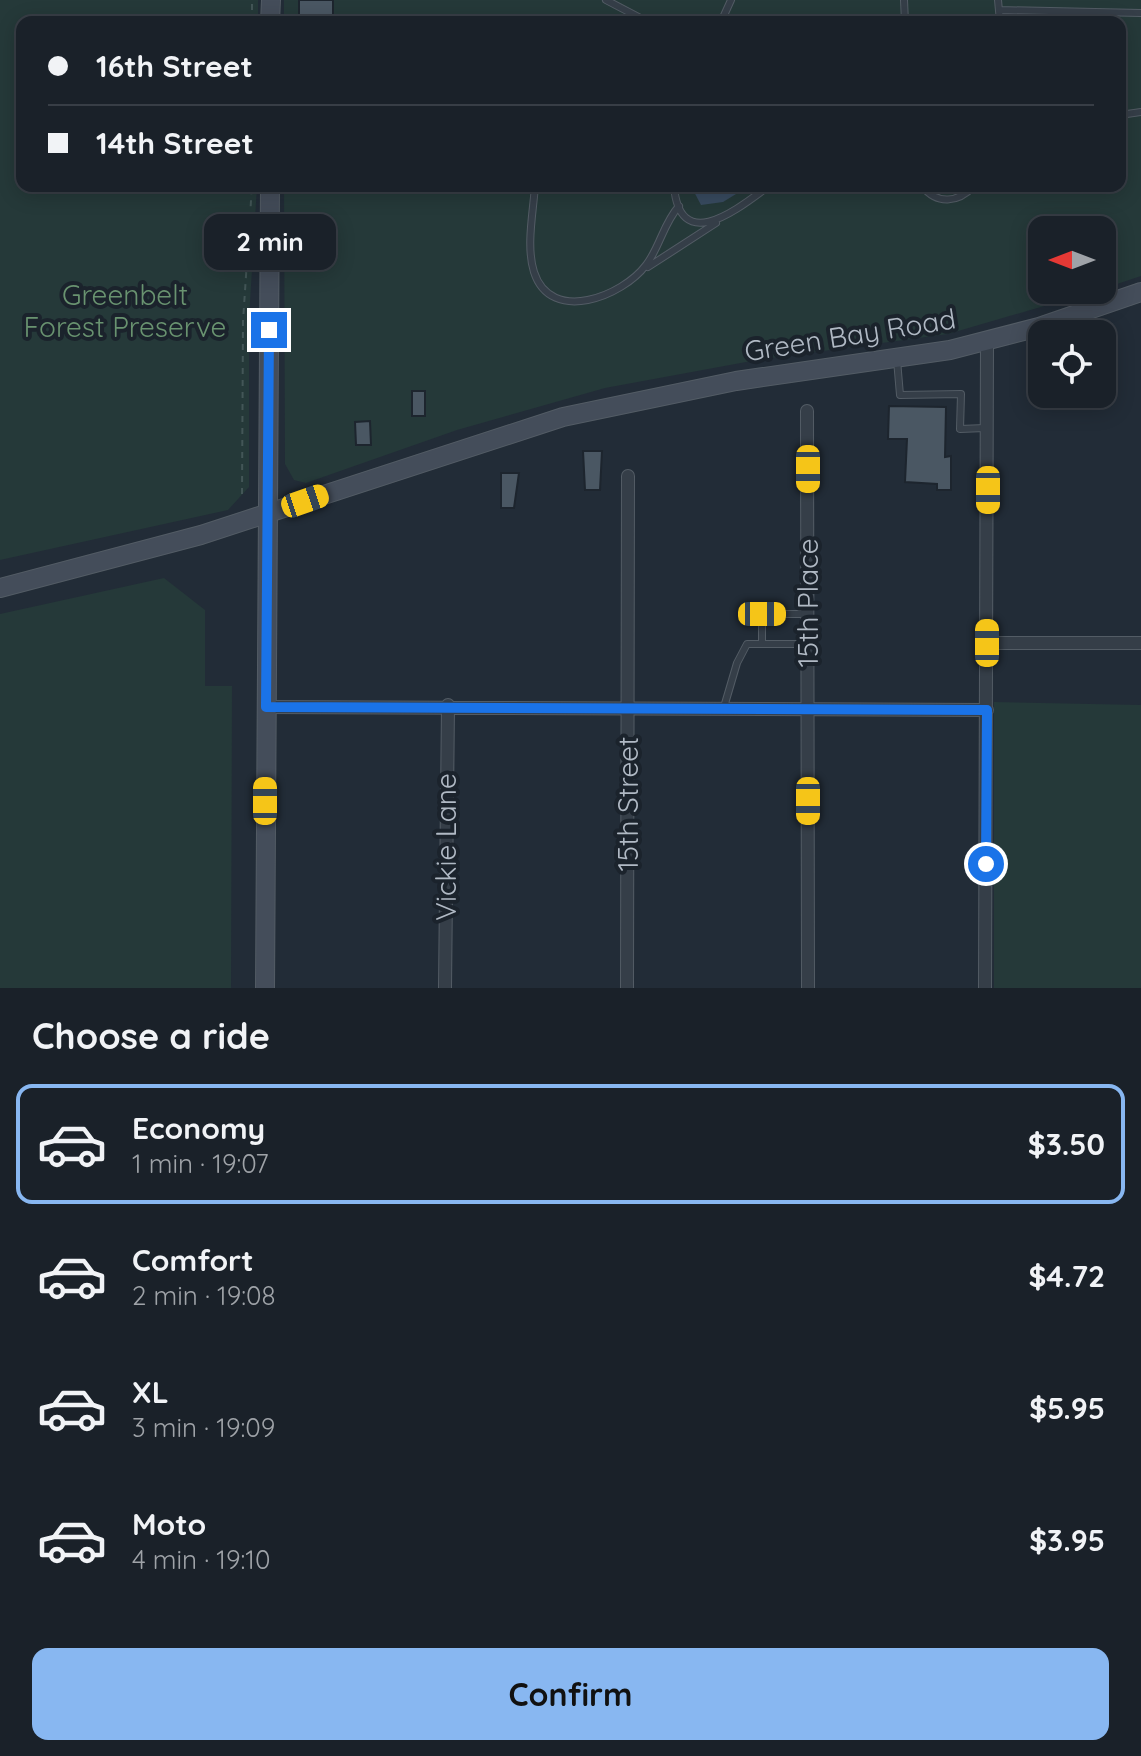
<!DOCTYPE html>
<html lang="en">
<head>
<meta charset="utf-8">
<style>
  body { margin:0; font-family:Quicksand,sans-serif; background:#232931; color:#f1f3f6; height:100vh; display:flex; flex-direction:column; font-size:30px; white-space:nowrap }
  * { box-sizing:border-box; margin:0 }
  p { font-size:26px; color:#9fa3a8 }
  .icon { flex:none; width:44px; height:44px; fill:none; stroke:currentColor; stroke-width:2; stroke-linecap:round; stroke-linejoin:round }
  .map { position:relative; height:988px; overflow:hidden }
  .side { display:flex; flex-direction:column; background:#1a2129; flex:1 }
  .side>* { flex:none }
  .guide { position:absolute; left:16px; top:16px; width:1110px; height:176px; border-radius:16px; box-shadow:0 4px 20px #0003,0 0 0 2px #383e46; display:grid; align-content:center; height:176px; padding:0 32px; background:#1a2129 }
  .needle { width:52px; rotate:270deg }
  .fabs { position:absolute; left:1028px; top:216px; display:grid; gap:16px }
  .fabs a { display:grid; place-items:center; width:88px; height:88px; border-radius:16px; background:#1a2129; box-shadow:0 4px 20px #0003,0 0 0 2px #383e46; font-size:40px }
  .end { position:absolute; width:36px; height:36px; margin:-18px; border:10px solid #1a73e8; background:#fff; box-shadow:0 0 0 4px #fff }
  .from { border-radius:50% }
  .bubble { position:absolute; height:56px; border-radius:16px; background:#1a2129; box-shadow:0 4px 20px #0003,0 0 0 2px #383e46; font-size:26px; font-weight:700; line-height:56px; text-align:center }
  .car { position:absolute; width:24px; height:48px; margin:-24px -12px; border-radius:10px; box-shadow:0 0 6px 2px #0007; background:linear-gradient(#f5c518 24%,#345 0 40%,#f5c518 0 76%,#345 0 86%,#f5c518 0) }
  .guide b { display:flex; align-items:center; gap:28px; height:76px; font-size:30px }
  .guide b+b { border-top:2px solid #383e46 }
  .guide i { width:20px; height:20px; background:#f1f3f6 }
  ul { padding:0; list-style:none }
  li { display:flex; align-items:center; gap:24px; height:120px; margin:0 16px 12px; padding:0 16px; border:4px solid transparent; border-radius:16px }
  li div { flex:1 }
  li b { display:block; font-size:30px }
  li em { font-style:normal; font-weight:700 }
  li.on { border-color:#88b7f1 }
  li>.icon { width:72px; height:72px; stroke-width:1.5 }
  h2 { padding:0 32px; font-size:36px; line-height:96px }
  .primary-button { display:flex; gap:16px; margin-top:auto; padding:16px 32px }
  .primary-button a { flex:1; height:92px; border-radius:16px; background:#88b7f1; color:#111; font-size:32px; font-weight:700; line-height:92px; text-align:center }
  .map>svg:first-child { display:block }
</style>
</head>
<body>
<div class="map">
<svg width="1141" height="988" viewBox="0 0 1141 988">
  <rect width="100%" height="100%" fill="#222c37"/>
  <path fill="#253939" d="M 0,0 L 258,0 L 258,22 L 22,22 L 22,186 L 257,186 L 249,319 L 249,487 L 228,510 L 0,560 Z
    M 284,0 L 1141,0 L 1141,276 L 1102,289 L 1102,230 L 1042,230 L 1042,290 L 1099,290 L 948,334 L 757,360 L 605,388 L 457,430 L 306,483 L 294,480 L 285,464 L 284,186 L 1120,186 L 1120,22 L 284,22 Z
    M 164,578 L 205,610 L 205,686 L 232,686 L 231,988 L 0,988 L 0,614 Z
    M 994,702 L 1141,705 L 1141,988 L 994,988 Z"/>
  <path fill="#384b60" d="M 691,186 L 749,186 L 723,202 L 701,205 Z"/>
  <path fill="#4a5763" stroke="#1d252e" stroke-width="2" d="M 299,0 L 333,0 L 333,22 L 299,22 Z
    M 412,391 L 425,391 L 425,416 L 412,416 Z
    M 889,406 L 946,407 L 945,457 L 951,456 L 951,490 L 937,490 L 937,484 L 905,482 L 907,439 L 888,439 Z
    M 370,421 L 371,445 L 356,445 L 355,422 Z
    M 583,451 L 602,451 L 600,490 L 585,490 Z
    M 501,473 L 519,473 L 514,508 L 501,508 Z"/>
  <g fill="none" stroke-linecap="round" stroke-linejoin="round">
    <defs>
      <path id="lane" d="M 606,0 L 648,22
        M 904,0 L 905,22
        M 998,0 L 1000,22
        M 999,10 L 1141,13
        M 721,22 L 731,0
        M 1120,115 L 1141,112
        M 535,186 C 533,213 526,247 534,272 C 551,325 623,296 646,265 C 660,247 663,224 679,206
        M 674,186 C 680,257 740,207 769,186
        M 922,186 C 937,205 958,203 974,186
        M 648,267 L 716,223
        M 897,360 L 900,395 L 961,394 L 960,429 L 985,428
        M 762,644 L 762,614 L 808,614
        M 724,707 L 737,663 L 747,644 L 808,644"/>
      <path id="street" d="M 807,411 L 808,988
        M 987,643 L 1141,643
        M 266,707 L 987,710
        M 445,988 L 448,705
        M 627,988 L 628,476
        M 985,988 L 987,342"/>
      <path id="secondary" d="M 270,22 L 271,0
        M 0,588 L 201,535 L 563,417 L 736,381 L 950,350 L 1039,327 L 1141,292
        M 265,988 L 270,186"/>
    </defs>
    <use href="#lane" stroke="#535c65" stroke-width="8"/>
    <use href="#street" stroke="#535c65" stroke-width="14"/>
    <use href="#secondary" stroke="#535c65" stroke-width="20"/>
    <path stroke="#435657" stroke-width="2" stroke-dasharray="6 6" stroke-linecap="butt" d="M 252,22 L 252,0
      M 242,494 L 243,321 L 252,186"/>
    <use href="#lane" stroke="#353e48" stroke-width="6"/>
    <use href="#street" stroke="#353e48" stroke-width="12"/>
    <use href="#secondary" stroke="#444d5a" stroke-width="18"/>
  </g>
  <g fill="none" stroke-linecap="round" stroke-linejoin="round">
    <path stroke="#1a73e8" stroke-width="10" d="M 269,330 L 266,707 L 987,710 L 986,864"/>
  </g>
  <g text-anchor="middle" stroke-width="8" stroke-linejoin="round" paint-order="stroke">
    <g font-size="28" fill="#699370" stroke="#1b232c">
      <text x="125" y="305">Greenbelt<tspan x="125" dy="32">Forest Preserve</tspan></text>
    </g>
    <g font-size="28" fill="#b0b9c4" stroke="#1b232c">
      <text transform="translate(850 335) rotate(-9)" y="10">Green Bay Road</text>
      <text transform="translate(808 603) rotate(-90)" y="10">15th Place</text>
      <text transform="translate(628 804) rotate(-90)" y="10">15th Street</text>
      <text transform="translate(446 847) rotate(-90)" y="10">Vickie Lane</text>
    </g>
  </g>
</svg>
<div class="fabs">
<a><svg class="needle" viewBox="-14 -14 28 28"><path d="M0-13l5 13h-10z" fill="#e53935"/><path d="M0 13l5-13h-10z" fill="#9fa3a8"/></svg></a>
<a><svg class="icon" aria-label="locate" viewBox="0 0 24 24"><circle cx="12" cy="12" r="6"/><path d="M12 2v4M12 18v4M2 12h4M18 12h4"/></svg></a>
</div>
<i class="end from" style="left:986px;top:864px"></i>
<i class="end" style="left:269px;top:330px"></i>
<div class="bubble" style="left:204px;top:214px;width:132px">2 min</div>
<i class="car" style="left:808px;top:469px;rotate:180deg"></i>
<i class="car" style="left:988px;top:490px;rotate:180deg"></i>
<i class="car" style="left:305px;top:501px;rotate:71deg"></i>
<i class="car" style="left:762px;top:614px;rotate:90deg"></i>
<i class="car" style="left:987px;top:643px;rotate:0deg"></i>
<i class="car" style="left:265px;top:801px;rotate:0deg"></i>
<i class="car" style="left:808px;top:801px;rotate:180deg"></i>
<div class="guide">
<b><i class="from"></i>16th Street</b>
<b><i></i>14th Street</b>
</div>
</div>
<section class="side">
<h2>Choose a ride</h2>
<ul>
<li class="on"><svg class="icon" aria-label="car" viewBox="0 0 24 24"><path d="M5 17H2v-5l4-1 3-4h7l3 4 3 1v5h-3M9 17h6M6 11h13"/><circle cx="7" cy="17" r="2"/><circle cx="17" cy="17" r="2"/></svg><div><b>Economy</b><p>1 min · 19:07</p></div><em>$3.50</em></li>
<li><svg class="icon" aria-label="car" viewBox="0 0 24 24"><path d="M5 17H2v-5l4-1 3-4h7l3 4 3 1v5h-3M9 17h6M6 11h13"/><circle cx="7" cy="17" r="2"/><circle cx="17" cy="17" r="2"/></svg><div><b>Comfort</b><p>2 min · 19:08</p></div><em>$4.72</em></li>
<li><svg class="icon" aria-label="car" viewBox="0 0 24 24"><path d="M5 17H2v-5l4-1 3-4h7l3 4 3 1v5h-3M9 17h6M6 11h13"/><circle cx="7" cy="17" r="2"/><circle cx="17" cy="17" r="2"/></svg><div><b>XL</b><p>3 min · 19:09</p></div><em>$5.95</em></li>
<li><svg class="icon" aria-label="car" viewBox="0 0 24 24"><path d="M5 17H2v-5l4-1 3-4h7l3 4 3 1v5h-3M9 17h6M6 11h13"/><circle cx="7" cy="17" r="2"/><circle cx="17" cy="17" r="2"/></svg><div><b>Moto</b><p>4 min · 19:10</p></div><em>$3.95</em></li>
</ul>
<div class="primary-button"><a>Confirm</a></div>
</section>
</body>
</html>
